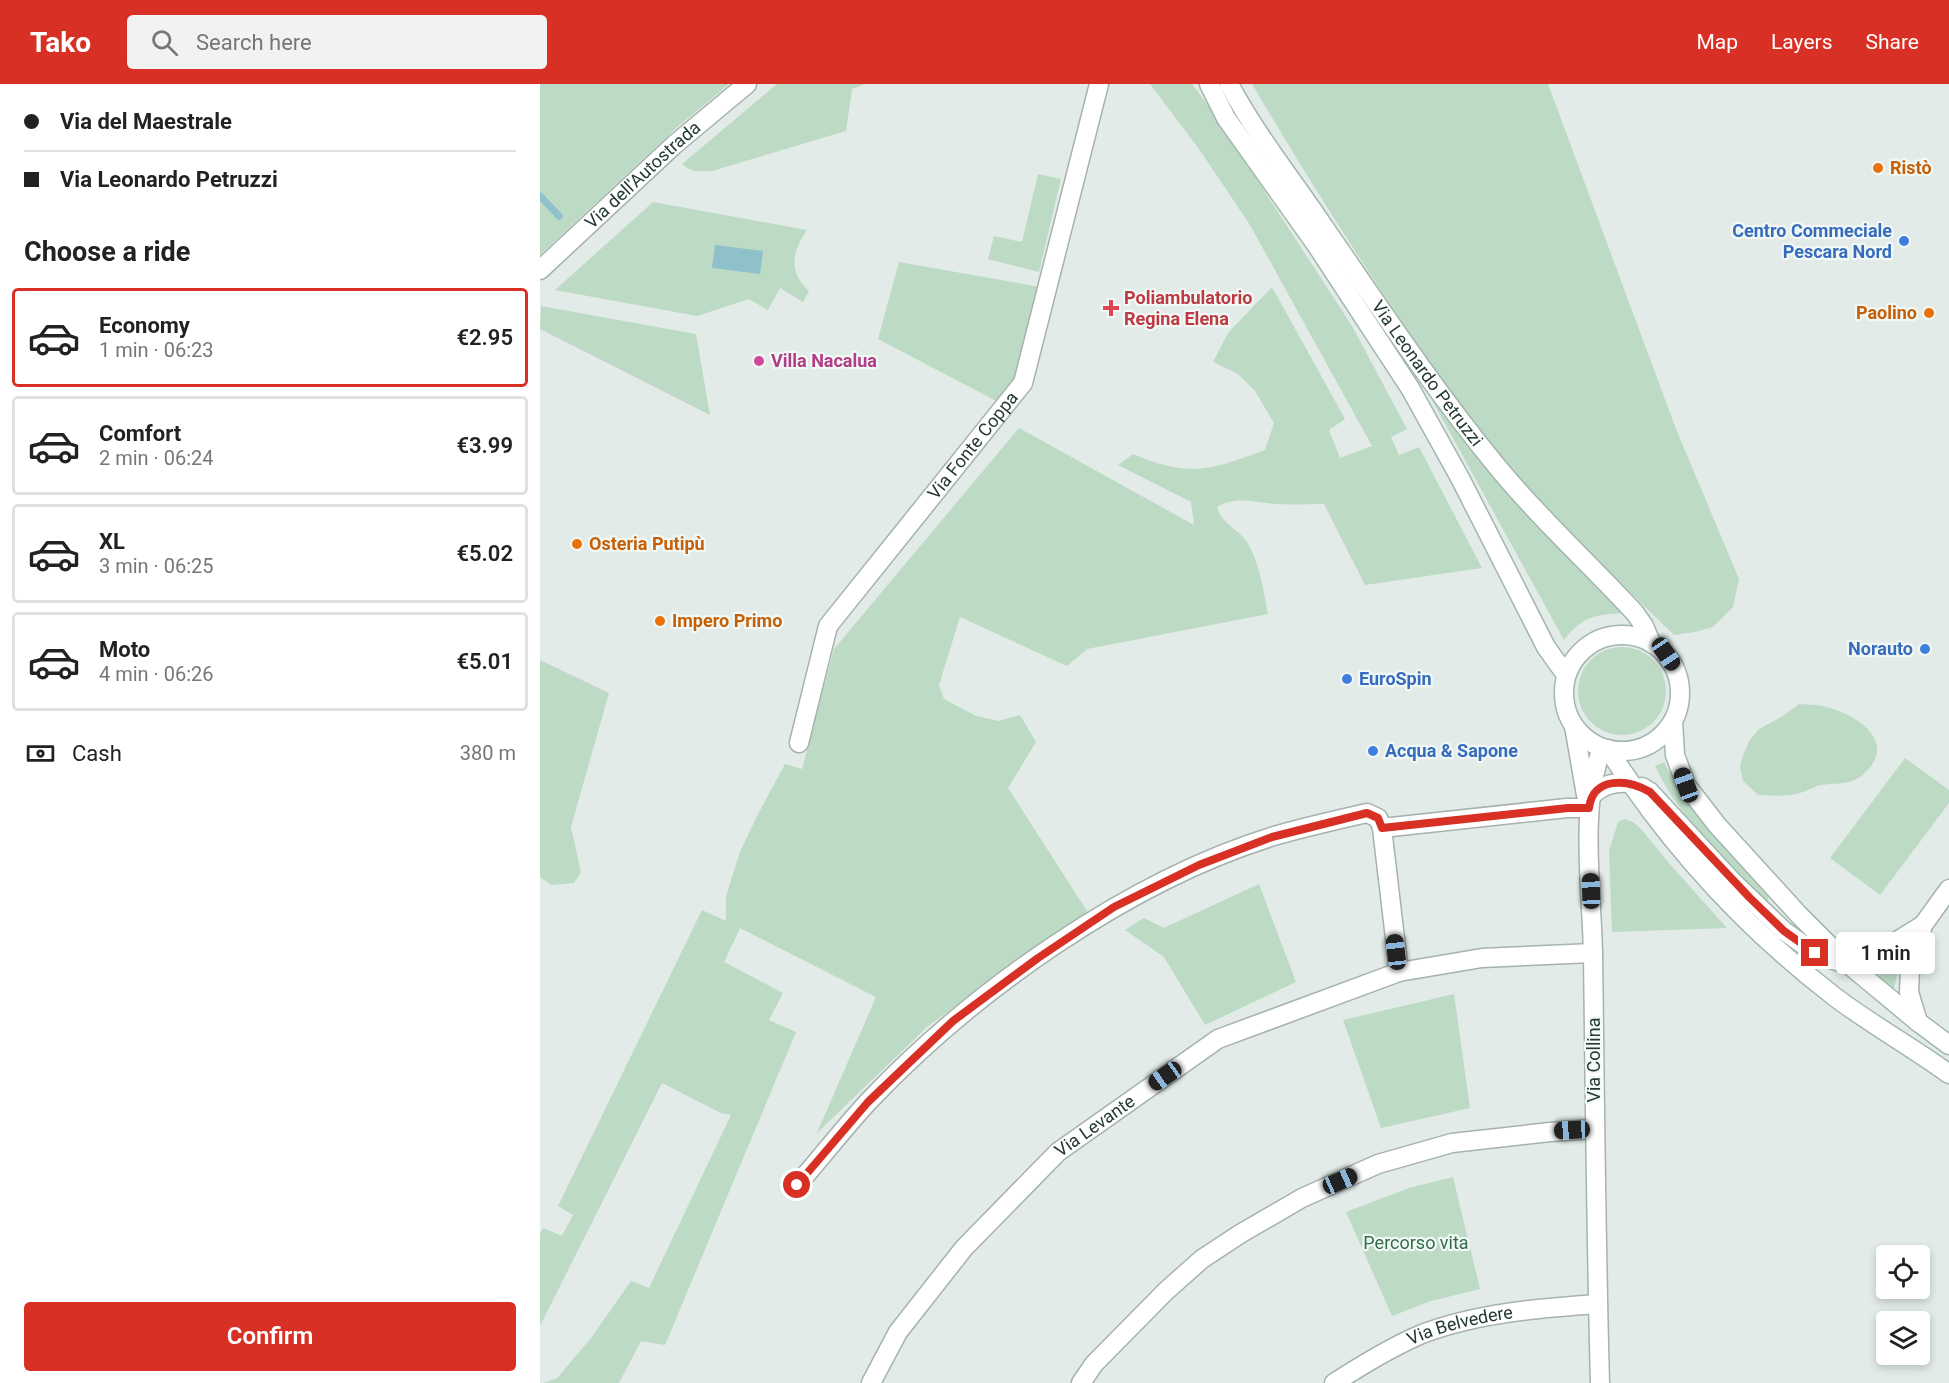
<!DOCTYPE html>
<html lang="en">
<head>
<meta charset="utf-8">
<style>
  body { margin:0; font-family:Roboto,sans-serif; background:#f2f2f2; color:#222; height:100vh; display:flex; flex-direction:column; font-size:22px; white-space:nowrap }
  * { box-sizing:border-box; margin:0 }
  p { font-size:20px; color:#767676 }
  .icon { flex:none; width:33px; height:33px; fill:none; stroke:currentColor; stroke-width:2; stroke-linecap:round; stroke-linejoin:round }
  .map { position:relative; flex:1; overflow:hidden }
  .panel { display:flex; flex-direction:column; background:#fff; width:540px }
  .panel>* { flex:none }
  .top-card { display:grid; align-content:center; height:132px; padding:0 24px; background:#fff }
  .buttons { position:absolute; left:1336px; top:1161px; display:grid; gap:12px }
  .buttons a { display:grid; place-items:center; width:54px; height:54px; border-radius:6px; background:#fff; box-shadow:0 3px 9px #0003; font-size:30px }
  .end { position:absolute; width:27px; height:27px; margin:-14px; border:8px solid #d93025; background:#fff; box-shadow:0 0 0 3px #fff }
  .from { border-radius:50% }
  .bubble { position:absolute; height:42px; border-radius:6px; background:#fff; box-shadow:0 3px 9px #0003; font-size:20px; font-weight:600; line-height:42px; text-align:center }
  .car { position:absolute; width:18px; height:36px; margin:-18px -9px; border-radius:8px; box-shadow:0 0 4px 2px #0007; background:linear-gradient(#222 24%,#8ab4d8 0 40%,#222 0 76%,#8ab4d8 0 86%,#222 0) }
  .top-card b { display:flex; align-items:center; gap:21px; height:57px; font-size:22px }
  .top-card b+b { border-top:2px solid #e0e0e0 }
  .top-card i { width:15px; height:15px; background:#222 }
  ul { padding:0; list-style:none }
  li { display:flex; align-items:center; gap:18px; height:99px; margin:0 12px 9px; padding:0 12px; border:3px solid #e0e0e0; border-radius:6px }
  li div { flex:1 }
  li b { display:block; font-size:22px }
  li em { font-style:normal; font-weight:600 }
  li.active { border-color:#d93025 }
  li>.icon { width:54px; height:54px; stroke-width:1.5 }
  h2 { padding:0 24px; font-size:27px; line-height:72px }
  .pay { display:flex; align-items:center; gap:15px; height:66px; padding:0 24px; font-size:22px }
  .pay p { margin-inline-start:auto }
  .action { display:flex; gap:12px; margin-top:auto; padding:12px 24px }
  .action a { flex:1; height:69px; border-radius:6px; background:#d93025; color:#fff; font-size:24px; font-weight:600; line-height:69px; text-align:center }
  header { display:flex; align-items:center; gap:36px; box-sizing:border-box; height:84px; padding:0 30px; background:#d93025; color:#fff }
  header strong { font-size:28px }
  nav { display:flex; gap:33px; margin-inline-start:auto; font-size:21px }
  .search { width:420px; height:54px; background:#f2f2f2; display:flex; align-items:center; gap:15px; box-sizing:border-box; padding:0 21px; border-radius:6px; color:#767676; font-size:22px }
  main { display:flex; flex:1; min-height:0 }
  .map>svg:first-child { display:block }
</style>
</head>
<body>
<header>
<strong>Tako</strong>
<div class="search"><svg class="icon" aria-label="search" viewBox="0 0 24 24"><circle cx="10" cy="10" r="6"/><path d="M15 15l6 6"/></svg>Search here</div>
<nav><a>Map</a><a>Layers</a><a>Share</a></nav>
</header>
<main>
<section class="panel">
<div class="top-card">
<b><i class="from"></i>Via del Maestrale</b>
<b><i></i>Via Leonardo Petruzzi</b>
</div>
<h2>Choose a ride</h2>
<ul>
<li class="active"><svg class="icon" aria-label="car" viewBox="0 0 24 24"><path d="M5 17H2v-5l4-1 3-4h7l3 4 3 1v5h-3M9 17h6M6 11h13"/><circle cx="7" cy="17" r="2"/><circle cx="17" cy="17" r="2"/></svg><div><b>Economy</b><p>1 min · 06:23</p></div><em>€2.95</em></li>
<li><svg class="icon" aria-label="car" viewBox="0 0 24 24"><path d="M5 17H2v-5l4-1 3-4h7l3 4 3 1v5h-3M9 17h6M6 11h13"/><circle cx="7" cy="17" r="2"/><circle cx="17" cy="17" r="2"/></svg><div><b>Comfort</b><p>2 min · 06:24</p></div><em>€3.99</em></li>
<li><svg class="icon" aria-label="car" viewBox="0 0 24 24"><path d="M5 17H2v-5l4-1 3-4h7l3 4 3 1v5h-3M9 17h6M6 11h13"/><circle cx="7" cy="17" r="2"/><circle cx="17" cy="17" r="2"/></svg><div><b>XL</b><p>3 min · 06:25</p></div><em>€5.02</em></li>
<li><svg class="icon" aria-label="car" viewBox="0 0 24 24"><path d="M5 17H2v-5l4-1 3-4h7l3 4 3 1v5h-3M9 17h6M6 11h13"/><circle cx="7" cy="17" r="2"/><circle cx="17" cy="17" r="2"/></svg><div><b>Moto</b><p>4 min · 06:26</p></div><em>€5.01</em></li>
</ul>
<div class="pay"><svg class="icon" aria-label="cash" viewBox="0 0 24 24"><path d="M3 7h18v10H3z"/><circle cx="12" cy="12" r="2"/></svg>Cash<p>380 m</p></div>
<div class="action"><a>Confirm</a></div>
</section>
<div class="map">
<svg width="1409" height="1299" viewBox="0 0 1409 1299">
  <rect width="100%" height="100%" fill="#e2ebe7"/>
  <path fill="#bddac5" d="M 0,0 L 189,0 L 135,45 L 0,171 Z
    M 237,0 L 325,0 L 312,5 L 306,47 L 172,87 C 159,88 152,88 142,80 Z
    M 610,0 L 652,0 L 673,28 L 812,242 L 867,345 L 851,353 L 859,371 L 879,363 L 942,484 L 825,501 L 784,420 C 768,420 752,421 737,420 C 716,419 696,411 677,423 C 680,438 699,446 707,458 C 720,479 723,506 728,530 L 547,565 L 527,582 L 420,533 L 399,601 L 404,615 L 434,631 L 458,637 L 480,631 L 496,658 L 468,704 L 549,830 L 510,853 L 387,943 L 277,1049 L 336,913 L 200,844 L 184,878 L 243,909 L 229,936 L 256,948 L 125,1261 L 101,1257 L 79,1299 L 3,1299 L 17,1294 L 51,1254 L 91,1197 L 109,1204 L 191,1031 L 181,1029 L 122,999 L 0,1242 L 0,1150 L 3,1144 L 22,1152 L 33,1131 L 18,1122 L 162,826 L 186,837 L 186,812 L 200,768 L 217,732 L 245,680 L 262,685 L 294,565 L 479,344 L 654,441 L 651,418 L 578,381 L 593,370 C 649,394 671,386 725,366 L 734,339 L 715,307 L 698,290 L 673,278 L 688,249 L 732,203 L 805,335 L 789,346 L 800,374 L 832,362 L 710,141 L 659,65 Z
    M 712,0 L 1008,0 L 1136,345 L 1199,495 L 1193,523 L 1173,543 L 1155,548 L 1134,551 C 1082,500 1028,450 979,396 C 943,355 912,310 881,265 C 821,179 765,90 712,0 Z
    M 498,90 L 521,95 L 499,188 L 448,175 L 454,152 L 482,158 Z
    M 113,118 L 267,146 C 252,167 248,189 269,207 L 263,218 L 240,204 L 228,226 L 209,215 L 157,232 L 15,206 Z
    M 359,178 L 500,203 L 480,296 L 460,319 L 338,255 Z
    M 1,222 L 156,250 L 170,331 L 0,245 Z
    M 887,307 L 943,382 L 993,438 L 1085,529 C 1056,531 1043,531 1024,556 Z
    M1038 607a44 44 0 1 1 88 0a44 44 0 1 1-88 0Z
    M 0,576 L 69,609 L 31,743 L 41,788 L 34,799 L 11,801 L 0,793 Z
    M 1259,620 C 1267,621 1277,620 1286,623 C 1320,631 1361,661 1320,693 C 1309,701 1293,699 1280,701 C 1274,703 1269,706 1263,708 C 1248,713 1233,712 1218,711 L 1203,697 L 1200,683 L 1203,671 L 1210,656 L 1219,645 L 1243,632 Z
    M 1365,674 L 1409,706 L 1409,719 L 1340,811 L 1290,774 Z
    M 1124,678 C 1150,729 1191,769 1229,811 L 1227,820 C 1185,779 1141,736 1115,682 Z
    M 1084,735 L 1093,738 L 1102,746 L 1127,777 L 1187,844 L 1072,848 L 1069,767 L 1078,738 Z
    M 719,800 L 756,898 L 665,941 L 624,873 L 585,846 L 604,834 L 624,844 Z
    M 1365,866 L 1359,882 L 1354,905 L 1330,884 L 1350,876 Z
    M 914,910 L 930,1024 L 841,1044 L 803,936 Z
    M 913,1093 L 940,1205 L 891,1217 L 852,1232 L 806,1128 L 869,1104 Z"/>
  <path fill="#8fc1cb" d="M 175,161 L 223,167 L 220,190 L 172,184 Z"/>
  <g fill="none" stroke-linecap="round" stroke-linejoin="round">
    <path stroke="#8fc1cb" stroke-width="7" d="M 0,112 L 19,132"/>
    <defs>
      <g id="street">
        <path id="s1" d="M 0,186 L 134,61 L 207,0"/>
        <path d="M 1034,642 L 1046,711"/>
        <path id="s2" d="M 259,659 L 288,542 L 483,299 L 559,0"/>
        <path d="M 1050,713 C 1062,701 1073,698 1089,699"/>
        <path d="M 842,744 L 1027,724 L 1049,724"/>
        <path d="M 1307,879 L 1341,867 L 1383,841"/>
        <path d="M 1378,938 L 1369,908 L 1370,885 L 1383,841 L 1409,805"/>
        <path d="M 257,1101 C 281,1074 303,1045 328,1018 C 432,908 588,797 734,752 C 765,743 796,736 827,729 L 838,734 L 842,744 L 859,888"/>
        <path id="s3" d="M 331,1299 L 358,1248 L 424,1164 L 518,1068 L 678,955 L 859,888 L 942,874 L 1053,869"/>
        <path d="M 541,1299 L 554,1280 L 626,1207 L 662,1175 L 700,1150 L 762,1114 L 838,1080 L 912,1059 L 1010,1048 L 1054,1045"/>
        <path id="s4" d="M 794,1299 C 822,1281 851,1263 882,1250 C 937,1229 1000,1224 1058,1220"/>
        <path d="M 1060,1299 C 1056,1156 1055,1014 1053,871 C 1052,806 1039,725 1062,664"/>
      </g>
      <g id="secondary">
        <path d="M 669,0 L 686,34 L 777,162 L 870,304 L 920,394 L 1006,563 L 1026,591"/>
        <path id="s5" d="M 689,0 C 715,49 751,94 782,140 C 838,221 892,303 955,380 C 998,433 1049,479 1095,529 L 1104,542 L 1111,559"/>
        <circle cx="1082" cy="609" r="58"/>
        <path d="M 1133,637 L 1135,671 L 1146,701 L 1177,741 L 1259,831 L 1307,879 L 1378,938 L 1409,961"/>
        <path d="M 1068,665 C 1129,761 1205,844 1295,913 C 1332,941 1372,963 1409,990"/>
        <path d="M 1102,703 L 1110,708 L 1193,798 L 1244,847 L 1275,869 L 1293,876 L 1305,879"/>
      </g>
    </defs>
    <use href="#street" stroke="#a5b2ae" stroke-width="21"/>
    <use href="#secondary" stroke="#a2b6af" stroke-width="21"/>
    <use href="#street" stroke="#fff" stroke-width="18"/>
    <use href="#secondary" stroke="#fff" stroke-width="18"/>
  </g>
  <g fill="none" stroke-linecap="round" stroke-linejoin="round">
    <path stroke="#d93025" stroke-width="8" d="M 257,1101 L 328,1018 L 413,937 L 498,874 L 574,823 L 659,781 L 732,753 L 827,729 L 838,734 L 842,744 L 1028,724 L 1049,724 C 1053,692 1088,695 1110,708 L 1210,814 L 1244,847 L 1275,869"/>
  </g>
  <g fill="#e8710a" stroke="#f2f8f5" stroke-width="2">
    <circle cx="1338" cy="84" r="6"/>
    <circle cx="1389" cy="229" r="6"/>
    <circle cx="37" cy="460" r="6"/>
    <circle cx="120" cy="537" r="6"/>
  </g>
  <g fill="#3f7fe0" stroke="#f2f8f5" stroke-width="2">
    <circle cx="1364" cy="157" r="6"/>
    <circle cx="1385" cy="565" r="6"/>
    <circle cx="807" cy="595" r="6"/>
    <circle cx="833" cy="667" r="6"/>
  </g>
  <path fill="#e0444e" stroke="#f2f8f5" stroke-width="2" d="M568 215h6v6h6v6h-6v6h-6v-6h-6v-6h6z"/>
  <circle fill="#d1479c" stroke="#f2f8f5" stroke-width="2" cx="219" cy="277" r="6"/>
  <g text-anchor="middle" stroke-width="4.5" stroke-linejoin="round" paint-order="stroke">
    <g font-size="18" font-weight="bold" fill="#c56008" stroke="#f2f8f5" text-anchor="start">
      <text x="1350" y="90">Ristò</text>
      <text x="1377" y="235" text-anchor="end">Paolino</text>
      <text x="49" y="466">Osteria Putipù</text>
      <text x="132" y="543">Impero Primo</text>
    </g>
    <g font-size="18" fill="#243a34" stroke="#f2f8f5">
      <text dy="6" stroke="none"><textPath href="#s1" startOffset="140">Via dell'Autostrada</textPath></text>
      <text dy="6" stroke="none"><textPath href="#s5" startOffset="351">Via Leonardo Petruzzi</textPath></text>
      <text dy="6" stroke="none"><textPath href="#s2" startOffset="352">Via Fonte Coppa</textPath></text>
      <text transform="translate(1054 976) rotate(-90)" y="6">Via Collina</text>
      <text dy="6" stroke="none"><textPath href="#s3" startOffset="344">Via Levante</textPath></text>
      <text dy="6" stroke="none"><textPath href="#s4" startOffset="140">Via Belvedere</textPath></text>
    </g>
    <g font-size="18" font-weight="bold" fill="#366cbe" stroke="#f2f8f5" text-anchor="end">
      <text x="1352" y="153">Centro Commeciale<tspan x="1352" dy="21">Pescara Nord</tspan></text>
      <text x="1373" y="571">Norauto</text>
      <text x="819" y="601" text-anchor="start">EuroSpin</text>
      <text x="845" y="673" text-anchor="start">Acqua &amp; Sapone</text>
    </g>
    <g font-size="18" font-weight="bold" fill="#be3a42" stroke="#f2f8f5" text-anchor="start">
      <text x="584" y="220">Poliambulatorio<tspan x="584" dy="21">Regina Elena</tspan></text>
    </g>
    <g font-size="18" font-weight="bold" fill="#b23c85" stroke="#f2f8f5" text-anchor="start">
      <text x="231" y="283">Villa Nacalua</text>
    </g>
    <g font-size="18" fill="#316e49" stroke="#f2f8f5">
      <text x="876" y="1165">Percorso vita</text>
    </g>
  </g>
</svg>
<div class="buttons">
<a><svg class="icon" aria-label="locate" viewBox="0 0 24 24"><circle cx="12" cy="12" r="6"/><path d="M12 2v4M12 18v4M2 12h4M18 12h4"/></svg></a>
<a><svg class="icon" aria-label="layers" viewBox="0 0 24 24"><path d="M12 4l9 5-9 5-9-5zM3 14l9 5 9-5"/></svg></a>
</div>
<i class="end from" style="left:257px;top:1101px"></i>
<i class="end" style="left:1275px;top:869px"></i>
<div class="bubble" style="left:1296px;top:848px;width:99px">1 min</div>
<i class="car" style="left:1126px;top:570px;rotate:146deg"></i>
<i class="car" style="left:1146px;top:701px;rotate:340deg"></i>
<i class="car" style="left:1051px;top:807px;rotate:358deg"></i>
<i class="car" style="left:856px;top:868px;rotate:353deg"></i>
<i class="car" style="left:625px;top:992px;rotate:235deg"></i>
<i class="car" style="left:1032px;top:1046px;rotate:267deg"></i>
<i class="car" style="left:800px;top:1097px;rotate:66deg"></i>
</div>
</main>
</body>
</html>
